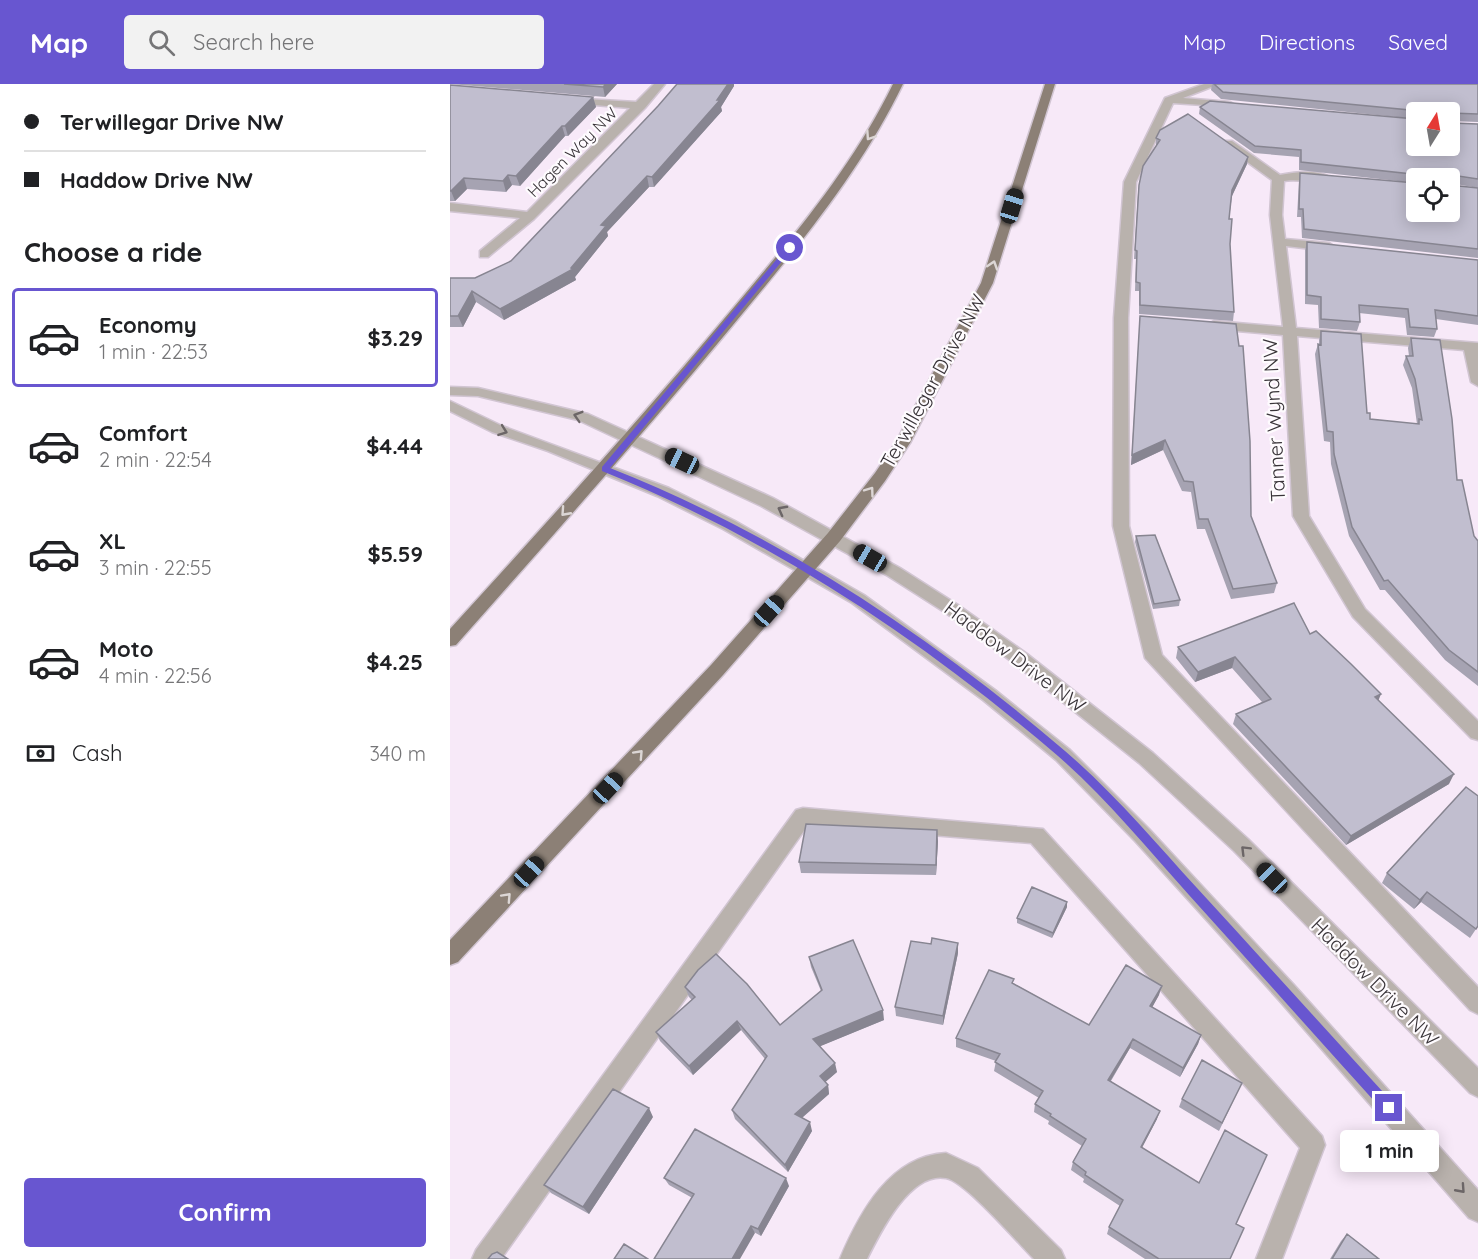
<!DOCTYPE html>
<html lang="en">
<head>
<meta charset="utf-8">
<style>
  body { margin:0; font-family:Quicksand,sans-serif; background:#f2f2f2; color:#202124; height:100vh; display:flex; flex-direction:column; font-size:22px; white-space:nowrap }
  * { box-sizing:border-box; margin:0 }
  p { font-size:20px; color:#757577 }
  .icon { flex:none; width:33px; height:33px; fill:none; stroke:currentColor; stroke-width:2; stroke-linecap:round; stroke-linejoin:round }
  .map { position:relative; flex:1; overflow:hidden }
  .drawer { display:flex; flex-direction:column; background:#fff; width:450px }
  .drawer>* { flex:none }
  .banner { display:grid; align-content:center; height:132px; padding:0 24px; background:#fff }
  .needle { width:39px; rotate:11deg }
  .fabs { position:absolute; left:956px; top:18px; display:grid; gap:12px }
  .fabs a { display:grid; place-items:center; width:54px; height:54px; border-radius:6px; background:#fff; box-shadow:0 3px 15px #0003; font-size:30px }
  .end { position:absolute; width:27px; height:27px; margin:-14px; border:8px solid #6856d0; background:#fff; box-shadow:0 0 0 3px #fff }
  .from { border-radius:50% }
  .bubble { position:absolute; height:42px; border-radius:6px; background:#fff; box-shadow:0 3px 15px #0003; font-size:20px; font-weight:700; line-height:42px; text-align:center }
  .car { position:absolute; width:18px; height:36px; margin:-18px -9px; border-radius:8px; box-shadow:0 0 4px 2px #0007; background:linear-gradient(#222 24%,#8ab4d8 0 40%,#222 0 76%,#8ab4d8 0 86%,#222 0) }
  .banner b { display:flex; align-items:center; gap:21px; height:57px; font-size:22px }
  .banner b+b { border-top:2px solid #e0e0e0 }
  .banner i { width:15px; height:15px; background:#202124 }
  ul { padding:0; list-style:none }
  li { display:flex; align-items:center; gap:18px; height:99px; margin:0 12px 9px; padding:0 12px; border:3px solid transparent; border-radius:6px }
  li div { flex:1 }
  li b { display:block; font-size:22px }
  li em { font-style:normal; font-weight:700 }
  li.current { border-color:#6856d0 }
  li>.icon { width:54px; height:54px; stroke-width:1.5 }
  h2 { padding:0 24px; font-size:27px; line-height:72px }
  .pay { display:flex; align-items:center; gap:15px; height:66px; padding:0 24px; font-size:22px }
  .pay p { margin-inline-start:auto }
  .cta { display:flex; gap:12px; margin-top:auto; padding:12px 24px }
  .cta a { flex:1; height:69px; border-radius:6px; background:#6856d0; color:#fff; font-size:24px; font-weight:700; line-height:69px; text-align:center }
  header { display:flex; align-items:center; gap:36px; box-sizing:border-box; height:84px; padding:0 30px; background:#6856d0; color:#fff }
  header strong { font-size:28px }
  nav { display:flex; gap:33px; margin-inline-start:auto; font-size:21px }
  .search { width:420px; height:54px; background:#f2f2f2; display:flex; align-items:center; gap:15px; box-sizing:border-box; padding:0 21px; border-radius:6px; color:#757577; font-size:22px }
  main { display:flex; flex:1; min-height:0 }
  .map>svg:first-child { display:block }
</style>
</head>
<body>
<header>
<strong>Map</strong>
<div class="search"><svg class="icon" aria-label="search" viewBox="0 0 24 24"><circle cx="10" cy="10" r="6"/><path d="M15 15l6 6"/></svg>Search here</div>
<nav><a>Map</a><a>Directions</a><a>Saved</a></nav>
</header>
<main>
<section class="drawer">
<div class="banner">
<b><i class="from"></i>Terwillegar Drive NW</b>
<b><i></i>Haddow Drive NW</b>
</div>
<h2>Choose a ride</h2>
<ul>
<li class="current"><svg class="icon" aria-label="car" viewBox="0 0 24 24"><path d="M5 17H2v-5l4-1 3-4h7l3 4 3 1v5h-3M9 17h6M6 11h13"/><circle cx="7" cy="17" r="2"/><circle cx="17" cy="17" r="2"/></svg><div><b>Economy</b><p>1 min · 22:53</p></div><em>$3.29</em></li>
<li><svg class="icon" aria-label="car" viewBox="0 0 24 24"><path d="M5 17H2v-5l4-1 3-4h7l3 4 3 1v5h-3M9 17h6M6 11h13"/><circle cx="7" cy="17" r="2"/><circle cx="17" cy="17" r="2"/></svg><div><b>Comfort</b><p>2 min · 22:54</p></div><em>$4.44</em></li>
<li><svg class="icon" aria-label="car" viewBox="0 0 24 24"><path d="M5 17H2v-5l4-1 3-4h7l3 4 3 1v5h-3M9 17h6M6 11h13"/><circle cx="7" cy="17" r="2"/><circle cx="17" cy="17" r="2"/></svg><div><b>XL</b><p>3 min · 22:55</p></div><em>$5.59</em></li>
<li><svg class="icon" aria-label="car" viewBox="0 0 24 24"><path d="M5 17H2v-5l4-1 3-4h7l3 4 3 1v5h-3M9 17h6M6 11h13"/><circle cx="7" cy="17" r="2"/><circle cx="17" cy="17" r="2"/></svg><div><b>Moto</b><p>4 min · 22:56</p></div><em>$4.25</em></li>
</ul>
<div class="pay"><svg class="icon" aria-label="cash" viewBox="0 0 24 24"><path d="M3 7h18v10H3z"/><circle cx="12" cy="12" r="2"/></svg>Cash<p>340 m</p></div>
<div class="cta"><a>Confirm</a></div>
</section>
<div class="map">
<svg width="1028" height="1175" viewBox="0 0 1028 1175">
  <rect width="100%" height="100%" fill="#f7e9f8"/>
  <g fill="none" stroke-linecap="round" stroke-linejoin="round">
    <defs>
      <path id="minor" d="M 204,0 L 215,0 L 195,24 L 84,135 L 38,173 L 30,173 L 30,167 L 70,134 L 0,127 L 0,119 L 77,128 L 180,24 L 121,19 L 116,16 L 117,14 L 186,18 Z
        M 754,0 L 769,0 L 733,14 L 780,18 L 785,21 L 784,23 L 723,19 L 686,98 L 678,234 L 679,442 L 712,571 L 1028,903 L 1028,930 L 1020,926 L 695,574 L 663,442 L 664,234 L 674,98 L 715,14 Z
        M 774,57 L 782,57 L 830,91 C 845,88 868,85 881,94 C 871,101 847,94 834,97 L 832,131 L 835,155 L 879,159 L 885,163 L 879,167 L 836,162 L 846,244 L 1028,259 L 1028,302 L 1021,298 L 1014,266 L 847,252 L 859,432 L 915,525 L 1028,637 L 1028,656 L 1021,654 L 903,533 L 843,432 L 833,251 L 764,245 L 757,241 L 764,237 L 833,243 L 820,131 L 822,96 L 774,61 Z
        M 0,303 L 28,304 L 138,330 L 323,414 L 450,484 L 508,521 L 577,570 L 703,669 L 798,755 L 1028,984 L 1028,1013 L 1020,1009 L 784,767 L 689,679 L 565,580 L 496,529 L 438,492 L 311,422 L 128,336 L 28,312 L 0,311 Z
        M 0,317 L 52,342 L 219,404 L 285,437 L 414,511 L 545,606 L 620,666 L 699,745 L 844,901 L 1028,1106 L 1028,1138 L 1019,1134 L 828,915 L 685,757 L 606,676 L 533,616 L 402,519 L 273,445 L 207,412 L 98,367 L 42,348 L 0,327 Z
        M 353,724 L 593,745 L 872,1052 L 875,1061 L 832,1175 L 806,1175 L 850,1064 L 581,759 L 358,741 L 51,1175 L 22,1175 L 26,1166 L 346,726 Z
        M 496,1069 L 528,1084 L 611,1166 L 615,1175 L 584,1175 C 568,1159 515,1097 496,1094 C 460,1087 430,1149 417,1175 L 390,1175 C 410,1128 440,1072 496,1069 Z"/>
      <path id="major" d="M 443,0 L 453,0 C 410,89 346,165 283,241 C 193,350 100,455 6,561 L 0,562 L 0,545 C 93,443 185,341 274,235 C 336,161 400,88 443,0 Z
        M 595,0 L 605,0 L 543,199 L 460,359 L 435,397 L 390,457 L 273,591 L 8,878 L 0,881 L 0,856 L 261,581 L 378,449 L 425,389 L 446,358 L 531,199 Z"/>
    </defs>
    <use href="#minor" stroke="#d1c5d2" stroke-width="3"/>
    <use href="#major" stroke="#d1c5d2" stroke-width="3"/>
    <use href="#minor" fill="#b9b2ad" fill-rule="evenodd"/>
    <use href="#major" fill="#8c8076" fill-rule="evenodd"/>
  </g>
  <path fill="#a6a3b2" d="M 0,0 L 167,0 L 155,13 Z
    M 227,0 L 284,0 L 284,2 L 271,23 L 272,27 L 204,103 L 199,103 L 157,148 L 158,152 L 125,193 L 126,196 L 54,236 L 26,218 L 13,243 L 0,243 L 0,194 L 25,194 L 61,177 L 208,22 Z
    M 762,0 L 1028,0 L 1028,38 L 1001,37 L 1001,39 L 1028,40 L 1028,104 L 1000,99 L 1000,101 L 1028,104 L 1028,174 L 852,154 L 851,133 L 847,133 L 849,96 L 850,89 L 966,99 L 999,94 L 966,94 L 966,99 L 849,86 L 849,73 L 804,69 L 749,30 L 750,23 L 966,62 L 999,28 L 966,28 L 966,35 L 771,15 L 761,6 Z
    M 0,1 L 143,13 L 146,23 L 118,52 L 115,52 L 70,102 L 62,101 L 56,108 L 17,105 L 5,117 L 0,117 Z
    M 706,54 L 798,73 L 797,80 L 782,112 L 779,135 L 780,160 L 784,228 L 783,237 L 689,230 L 689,207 L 685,207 L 686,175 L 684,175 L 688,109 L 689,101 L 706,62 Z
    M 857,158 L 1028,176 L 1028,241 L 986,235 L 987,245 L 984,253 L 957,251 L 955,234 L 909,229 L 910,238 L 907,247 L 869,244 L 868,221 L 855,220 L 855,166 Z
    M 690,232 L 801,432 L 827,499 L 824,509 L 781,515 L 755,445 L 747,445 L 741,408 L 732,407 L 713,366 L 681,381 Z
    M 871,247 L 920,335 L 967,340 L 962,304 L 953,281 L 956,272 L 959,272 L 958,264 L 961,254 L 1007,396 L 1024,452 L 1028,457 L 1028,602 L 995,576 L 935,506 L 930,506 L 899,452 L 881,380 L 880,358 L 874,357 L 865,270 L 868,260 L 869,260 L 869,256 Z
    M 686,452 L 730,516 L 729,522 L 703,525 L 685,458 Z
    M 860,550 L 929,617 L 999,700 L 896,761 L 783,640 L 786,630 L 812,618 L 782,584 L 745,598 L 726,574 L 728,563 Z
    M 1016,703 L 1028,842 L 1020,854 L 971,818 L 964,825 L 932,799 L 937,789 Z
    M 488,757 L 486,791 L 351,789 L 349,778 Z
    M 617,823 L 602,854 L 567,839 L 567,834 Z
    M 508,869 L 493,941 L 446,932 L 445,923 Z
    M 359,873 L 434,936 L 370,962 L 387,988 L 375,998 L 378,1001 L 379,1010 L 352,1034 L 362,1047 L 338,1088 L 285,1035 L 282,1026 L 315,975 L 291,946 L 243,991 L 210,957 L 206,948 L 242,916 L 239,913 L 235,903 L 330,941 L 371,907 L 361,883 Z
    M 563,899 L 639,941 L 709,911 L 702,923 L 751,951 L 748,960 L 730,993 L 680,964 L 661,997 L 707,1035 L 692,1064 L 786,1140 L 780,1175 L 695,1175 L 657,1150 L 659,1143 L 670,1122 L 633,1098 L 634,1095 L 621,1086 L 623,1078 L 632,1062 L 598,1040 L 599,1037 L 584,1028 L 585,1020 L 589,1014 L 544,987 L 546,977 L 506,963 L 506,954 Z
    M 792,999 L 769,1047 L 729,1023 L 732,1015 Z
    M 203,1033 L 139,1130 L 101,1109 L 94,1101 Z
    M 214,1094 L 339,1102 L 311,1152 L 219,1101 Z
    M 897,1150 L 929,1175 L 880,1175 L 891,1157 Z"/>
  <path fill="#878591" d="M 156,0 L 167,0 L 155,13 L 153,3 Z
    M 278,0 L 284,0 L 284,2 L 271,23 L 272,27 L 204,103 L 202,93 L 267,16 Z
    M 143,13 L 146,23 L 118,52 L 115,42 Z
    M 112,42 L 115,52 L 70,102 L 66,92 Z
    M 798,73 L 797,80 L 781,114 L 782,106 Z
    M 58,91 L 62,101 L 56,108 L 53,97 Z
    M 197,92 L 199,103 L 157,148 L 158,152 L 125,193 L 126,196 L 54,236 L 50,225 L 121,184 L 151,141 Z
    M 14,94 L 17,105 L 5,117 L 1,107 Z
    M 22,207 L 26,218 L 13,243 L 8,232 Z
    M 715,356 L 713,366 L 681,381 L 682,371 Z
    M 785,573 L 782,584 L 745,598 L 748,588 Z
    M 931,610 L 927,620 L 925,613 Z
    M 1004,690 L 999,700 L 896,761 L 901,752 Z
    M 487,746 L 488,757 L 486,791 L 486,781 Z
    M 977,808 L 971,818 L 964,825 L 970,816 Z
    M 617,818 L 617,823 L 602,854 L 603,849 Z
    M 508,859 L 508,869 L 493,941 L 493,932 Z
    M 712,902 L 709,911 L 698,931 L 700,922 Z
    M 433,926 L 434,936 L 366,964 L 363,955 Z
    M 287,937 L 291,946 L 243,991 L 239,982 Z
    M 751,951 L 748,960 L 730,993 L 733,984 Z
    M 683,955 L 680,964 L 656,1004 L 658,996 Z
    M 385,979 L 387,988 L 372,1001 L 370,992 Z
    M 378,1001 L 379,1010 L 347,1038 L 345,1030 Z
    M 199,1024 L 203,1033 L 139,1130 L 133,1123 Z
    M 710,1027 L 707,1035 L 688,1071 L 691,1063 Z
    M 360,1038 L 362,1047 L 338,1088 L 335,1081 Z
    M 336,1094 L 339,1102 L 311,1152 L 308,1145 Z
    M 301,1142 L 305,1149 L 290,1175 L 282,1175 Z"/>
  <path fill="#c1becf" stroke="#878591" stroke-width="1.5" d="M 114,0 L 156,0 L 153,3 Z
    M 227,0 L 278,0 L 267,16 L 270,16 L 202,93 L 197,92 L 151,141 L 156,142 L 121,184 L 123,185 L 50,225 L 22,207 L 8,232 L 0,232 L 0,194 L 25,194 L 61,177 L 208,22 Z
    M 764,0 L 1028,0 L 1028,30 L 1000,29 L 1001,39 L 1028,40 L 1028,95 L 1002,91 L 1000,101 L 1028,104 L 1028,165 L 854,145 L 853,125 L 849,125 L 850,89 L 966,99 L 966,128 L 999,128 L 999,94 L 970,94 L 971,91 L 851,78 L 851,66 L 805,62 L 750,23 L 760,17 L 966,35 L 966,62 L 999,62 L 999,28 L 970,28 L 970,27 L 773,8 Z
    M 0,1 L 143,13 L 115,42 L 112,42 L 66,92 L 58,91 L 53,97 L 14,94 L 1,107 L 0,107 Z
    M 738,30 L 798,73 L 782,106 L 779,135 L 782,135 L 780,160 L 784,228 L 690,221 L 690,199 L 686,198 L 687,167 L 685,166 L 689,101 L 693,82 L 710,56 L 706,54 L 710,46 Z
    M 857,158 L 1028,176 L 1028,232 L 985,226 L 987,245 L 960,243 L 958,225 L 909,221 L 910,238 L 871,235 L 871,213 L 857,211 Z
    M 690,232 L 786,240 L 789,262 L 793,262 L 800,357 L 801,432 L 827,499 L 783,505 L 758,435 L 749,435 L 743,398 L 734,397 L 715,356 L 682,371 Z
    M 871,247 L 911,250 L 917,329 L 920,329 L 920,335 L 969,340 L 969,335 L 972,336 L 965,295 L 956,272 L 963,272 L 961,254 L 990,256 L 1002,335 L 1007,396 L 1012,396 L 1024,452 L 1028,457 L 1028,588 L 999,566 L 938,496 L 934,497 L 902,443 L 884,370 L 883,348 L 877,347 L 868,260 L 871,261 Z
    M 705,451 L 730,516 L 704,520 L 686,452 Z
    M 844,519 L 860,550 L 866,547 L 901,580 L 931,610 L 925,613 L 1004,690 L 901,752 L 786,630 L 821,615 L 785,573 L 748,588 L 728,563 Z
    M 1016,703 L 1028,712 L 1028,842 L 1026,845 L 977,808 L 970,816 L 937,789 Z
    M 356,740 L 487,746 L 486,781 L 349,778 Z
    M 582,803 L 617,818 L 603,849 L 567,834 Z
    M 482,854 L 508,859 L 493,932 L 445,923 L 461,857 L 481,860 Z
    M 403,856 L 433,926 L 363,955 L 385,979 L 370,992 L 378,1001 L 345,1030 L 360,1038 L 335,1081 L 282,1026 L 317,972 L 287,937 L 239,982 L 206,948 L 245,913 L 235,903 L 248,886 L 266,870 L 297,900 L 330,941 L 372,906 L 359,873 Z
    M 676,881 L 712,902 L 700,922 L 751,951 L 733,984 L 683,955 L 658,996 L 710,1027 L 691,1063 L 749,1099 L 775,1046 L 817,1071 L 786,1140 L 794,1144 L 780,1175 L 709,1175 L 659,1143 L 673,1116 L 635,1091 L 636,1088 L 623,1078 L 636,1055 L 600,1032 L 601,1030 L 585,1020 L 593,1007 L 545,978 L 550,970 L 506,954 L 539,886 L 564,895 L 562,899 L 639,941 Z
    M 752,976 L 792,999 L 772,1039 L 732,1015 Z
    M 163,1005 L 199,1024 L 133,1123 L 94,1101 Z
    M 245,1045 L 336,1094 L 308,1145 L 301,1142 L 282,1175 L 204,1175 L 244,1110 L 214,1094 Z
    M 897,1150 L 929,1175 L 882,1175 Z
    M 174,1160 L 198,1175 L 164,1175 Z
    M 47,1168 L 58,1175 L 38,1175 L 42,1170 Z"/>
  <defs><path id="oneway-chevron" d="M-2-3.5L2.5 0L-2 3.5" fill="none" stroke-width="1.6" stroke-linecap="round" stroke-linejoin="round" transform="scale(1.5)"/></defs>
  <g stroke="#dcd6d5">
    <use href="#oneway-chevron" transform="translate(420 52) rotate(124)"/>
    <use href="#oneway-chevron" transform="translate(543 181) rotate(-72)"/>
    <use href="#oneway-chevron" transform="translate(420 407) rotate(-54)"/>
    <use href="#oneway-chevron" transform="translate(115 428) rotate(132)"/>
    <use href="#oneway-chevron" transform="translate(189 670) rotate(-47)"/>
    <use href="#oneway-chevron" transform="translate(57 813) rotate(-47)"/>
  </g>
  <g stroke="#6c6667">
    <use href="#oneway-chevron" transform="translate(128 332) rotate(-163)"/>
    <use href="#oneway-chevron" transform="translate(53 347) rotate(20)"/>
    <use href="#oneway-chevron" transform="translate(332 426) rotate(-152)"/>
    <use href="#oneway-chevron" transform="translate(795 766) rotate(-135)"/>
    <use href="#oneway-chevron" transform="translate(1011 1105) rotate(48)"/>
  </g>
  <path fill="#6856d0" d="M 337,163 L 343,164 L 160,384 C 327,450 479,550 615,667 C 663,708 705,758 747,804 C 813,876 878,948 944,1020 L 944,1029 L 935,1029 C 869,956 804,883 739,811 C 697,764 655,713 608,672 C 471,555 320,454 152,387 L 152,383 Z"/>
  <g text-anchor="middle" stroke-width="4.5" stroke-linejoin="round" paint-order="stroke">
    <g font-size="16" fill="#393439" stroke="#fefbfe">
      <text transform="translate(122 68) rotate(-45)" y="6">Hagen Way NW</text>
    </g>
    <g font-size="20" fill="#393439" stroke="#fefbfe">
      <text transform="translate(483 297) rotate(-61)" y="7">Terwillegar Drive NW</text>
      <text transform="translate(824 336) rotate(-93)" y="7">Tanner Wynd NW</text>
      <text transform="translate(565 573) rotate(37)" y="7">Haddow Drive NW</text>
      <text transform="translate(925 898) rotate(45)" y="7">Haddow Drive NW</text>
    </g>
  </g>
</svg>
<div class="fabs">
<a><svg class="needle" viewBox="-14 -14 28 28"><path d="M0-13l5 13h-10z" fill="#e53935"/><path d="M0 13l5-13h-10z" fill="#757577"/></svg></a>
<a><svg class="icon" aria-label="locate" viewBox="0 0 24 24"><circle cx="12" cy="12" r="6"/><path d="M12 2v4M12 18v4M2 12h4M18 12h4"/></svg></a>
</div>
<i class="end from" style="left:340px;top:164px"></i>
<i class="end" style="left:939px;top:1024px"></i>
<div class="bubble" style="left:890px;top:1046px;width:99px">1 min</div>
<i class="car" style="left:562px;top:122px;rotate:17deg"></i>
<i class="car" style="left:232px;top:377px;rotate:295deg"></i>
<i class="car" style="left:420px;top:474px;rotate:300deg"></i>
<i class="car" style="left:319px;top:527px;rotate:42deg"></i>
<i class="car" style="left:158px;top:704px;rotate:43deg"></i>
<i class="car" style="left:79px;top:788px;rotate:43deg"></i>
<i class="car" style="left:822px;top:794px;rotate:315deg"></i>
</div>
</main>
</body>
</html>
